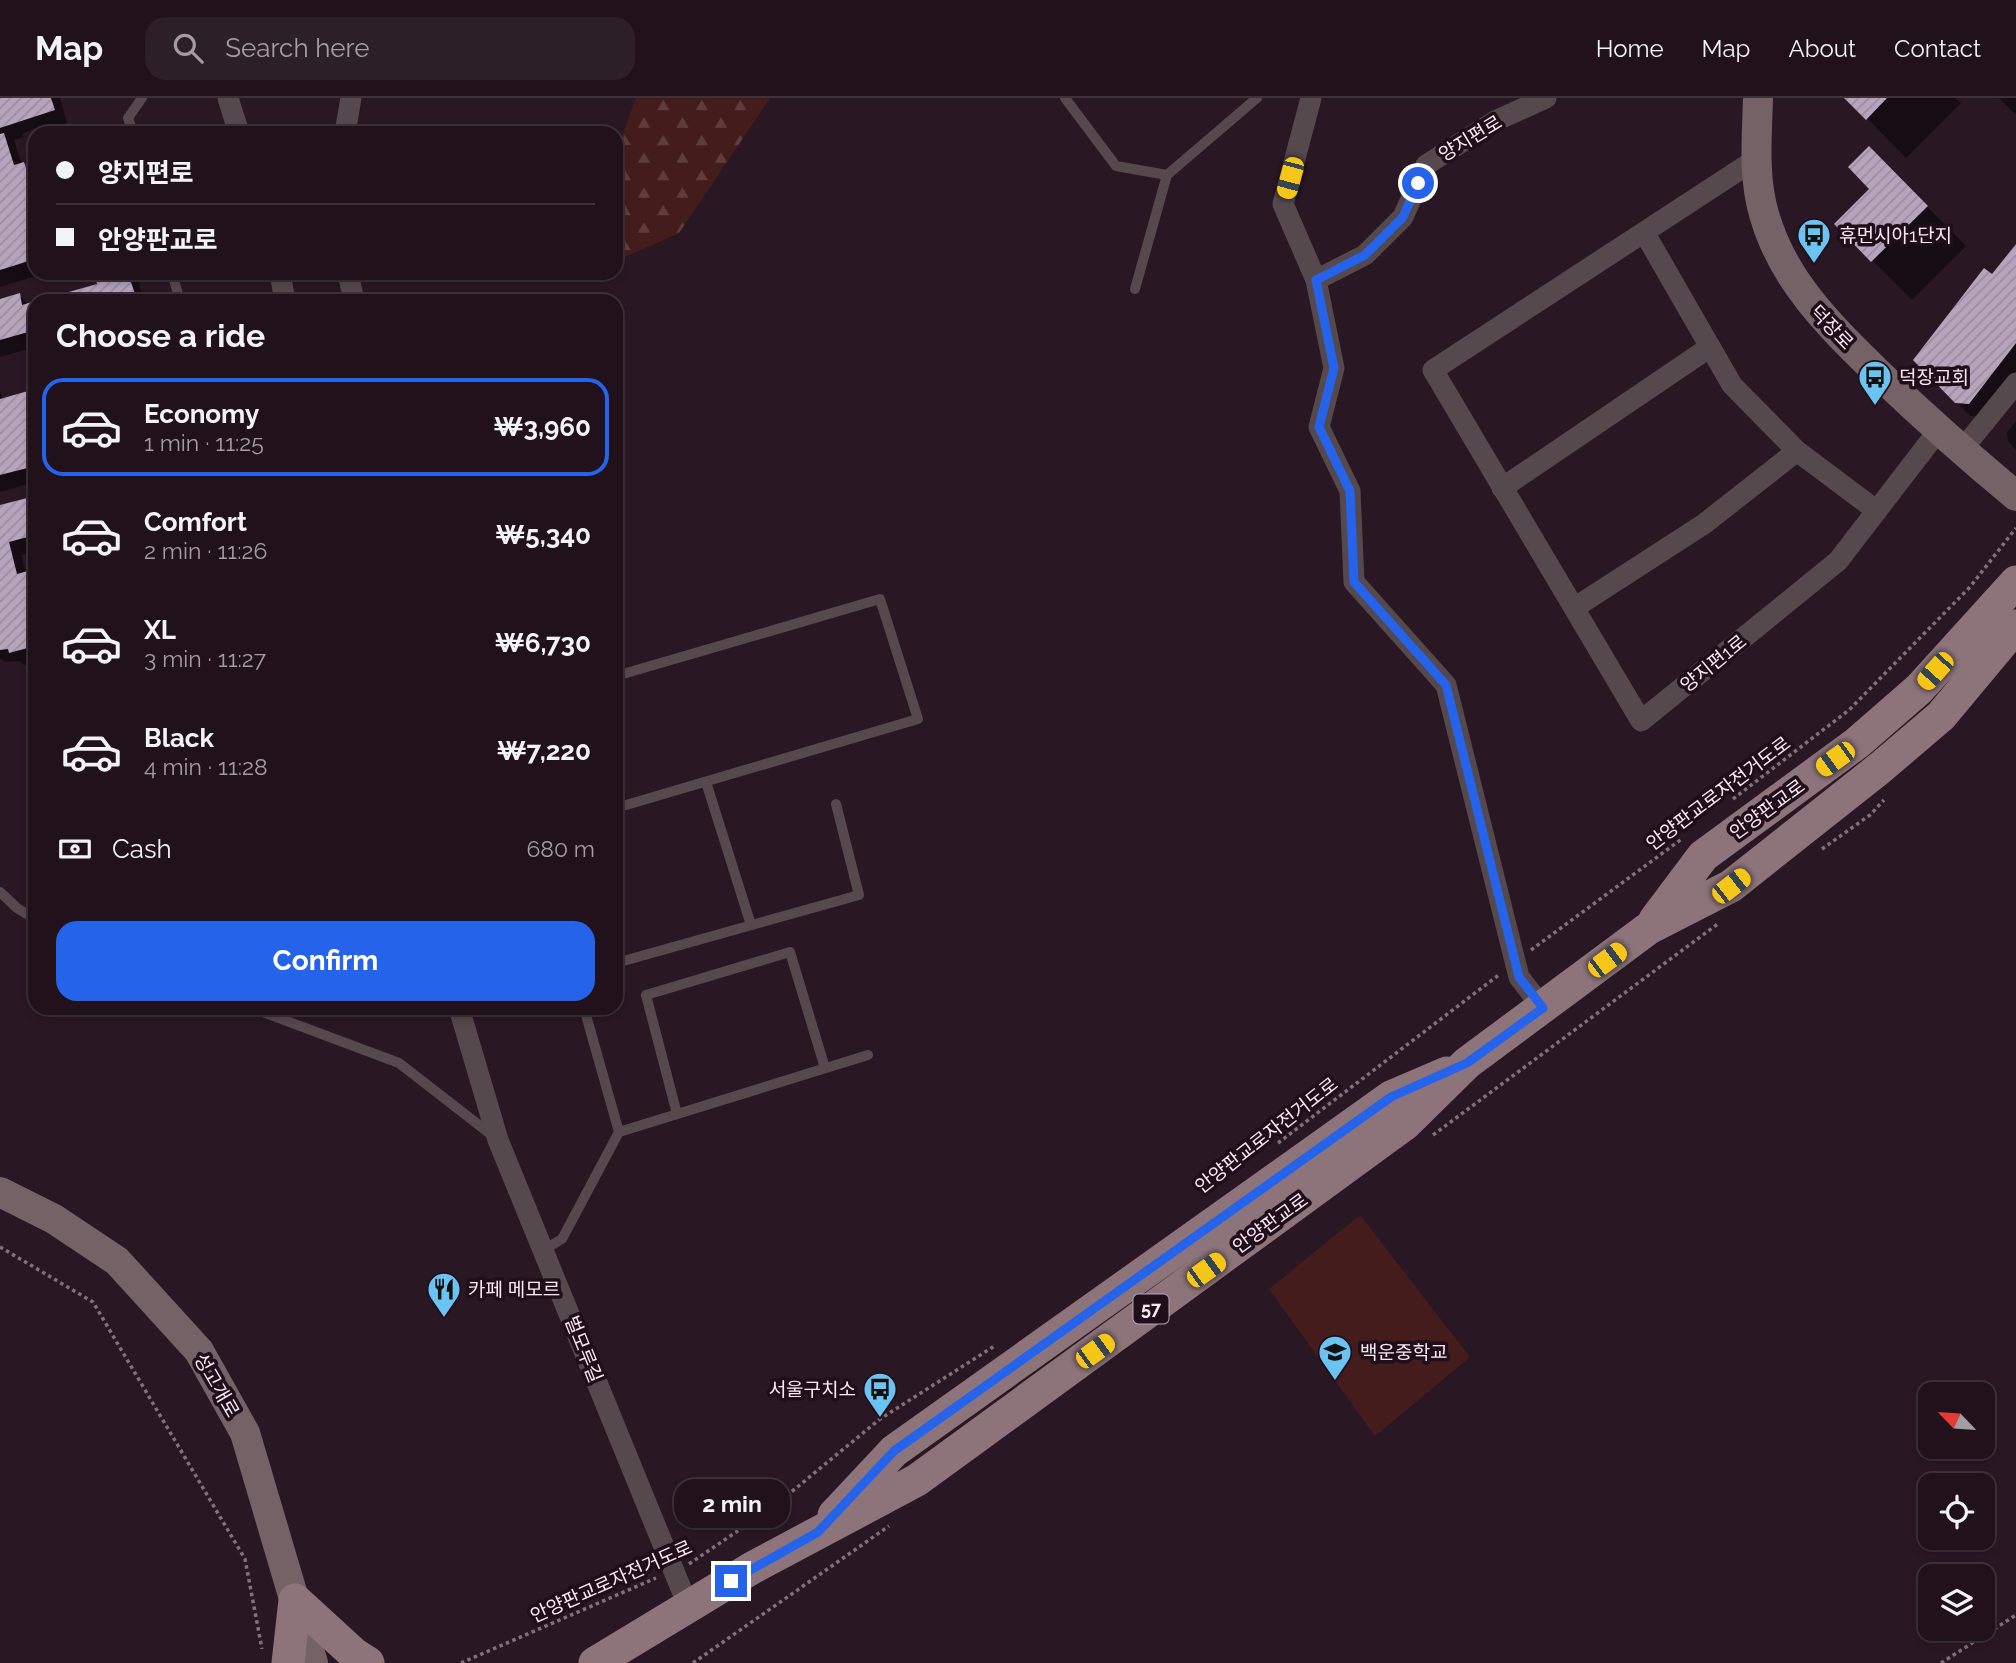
<!DOCTYPE html>
<html lang="en">
<head>
<meta charset="utf-8">
<style>
  body { margin:0; font-family:Raleway,"Noto Sans KR",sans-serif; background:#2d1f28; color:#f1f3f6; height:100vh; display:flex; flex-direction:column; font-size:26px; white-space:nowrap }
  * { box-sizing:border-box; margin:0 }
  p { font-size:23px; color:#a29da3 }
  .icon { flex:none; width:38px; height:38px; fill:none; stroke:currentColor; stroke-width:2; stroke-linecap:round; stroke-linejoin:round }
  .map { position:relative; flex:1; overflow:hidden }
  .panel { position:absolute; left:28px; top:196px; width:595px; height:721px; display:flex; flex-direction:column; background:#20111b; border-radius:21px; box-shadow:0 4px 10px #0003,0 0 0 2px #3d313a }
  .panel>* { flex:none }
  .hud { position:absolute; left:28px; top:28px; width:595px; height:154px; border-radius:21px; box-shadow:0 4px 10px #0003,0 0 0 2px #3d313a; display:grid; align-content:center; height:154px; padding:0 28px; background:#20111b }
  .needle { width:46px; rotate:295deg }
  .fabs { position:absolute; left:1918px; top:1284px; display:grid; gap:14px }
  .fabs a { display:grid; place-items:center; width:77px; height:77px; border-radius:14px; background:#20111b; box-shadow:0 4px 10px #0003,0 0 0 2px #3d313a; font-size:35px }
  .end { position:absolute; width:32px; height:32px; margin:-16px; border:9px solid #2563eb; background:#fff; box-shadow:0 0 0 4px #fff }
  .from { border-radius:50% }
  .bubble { position:absolute; height:49px; border-radius:21px; background:#20111b; box-shadow:0 4px 10px #0003,0 0 0 2px #3d313a; font-size:23px; font-weight:700; line-height:49px; text-align:center }
  .car { position:absolute; width:21px; height:42px; margin:-21px -10px; border-radius:9px; box-shadow:0 0 5px 2px #0007; background:linear-gradient(#f5c518 24%,#345 0 40%,#f5c518 0 76%,#345 0 86%,#f5c518 0) }
  .hud b { display:flex; align-items:center; gap:24px; height:66px; font-size:26px }
  .hud b+b { border-top:2px solid #3d313a }
  .hud i { width:18px; height:18px; background:#f1f3f6 }
  ul { padding:0; list-style:none }
  li { display:flex; align-items:center; gap:21px; height:98px; margin:0 14px 10px; padding:0 14px; border:4px solid transparent; border-radius:21px }
  li div { flex:1 }
  li b { display:block; font-size:26px }
  li em { font-style:normal; font-weight:700 }
  li.active { border-color:#2563eb }
  li>.icon { width:63px; height:63px; stroke-width:1.5 }
  h2 { padding:0 28px; font-size:32px; line-height:84px }
  .pay { display:flex; align-items:center; gap:18px; height:77px; padding:0 28px; font-size:26px }
  .pay p { margin-inline-start:auto }
  .action { display:flex; gap:14px; margin-top:auto; padding:14px 28px }
  .action a { flex:1; height:80px; border-radius:21px; background:#2563eb; color:#fff; font-size:28px; font-weight:700; line-height:80px; text-align:center }
  header { display:flex; align-items:center; gap:42px; box-sizing:border-box; height:98px; padding:0 35px; background:#20111b; border-bottom:2px solid #3d313a }
  header strong { font-size:33px }
  nav { display:flex; gap:38px; margin-inline-start:auto; font-size:24px }
  .search { width:490px; height:63px; background:#2d1f28; display:flex; align-items:center; gap:18px; box-sizing:border-box; padding:0 24px; border-radius:21px; color:#a29da3; font-size:26px }
  .map>svg:first-child { display:block }
</style>
</head>
<body>
<header>
<strong>Map</strong>
<div class="search"><svg class="icon" aria-label="search" viewBox="0 0 24 24"><circle cx="10" cy="10" r="6"/><path d="M15 15l6 6"/></svg>Search here</div>
<nav><a>Home</a><a>Map</a><a>About</a><a>Contact</a></nav>
</header>
<div class="map">
<svg width="2016" height="1565" viewBox="0 0 2016 1565">
  <defs>
    <pattern id="forest-firs" width="22" height="20" patternUnits="userSpaceOnUse" patternTransform="scale(1.75)"><rect width="22" height="20" fill="#441c1c"/><path d="M5 1l3.5 6h-7zM16 11l3.5 6h-7z" fill="#603d3d"/></pattern>
    <pattern id="building-hatch" width="6" height="6" patternUnits="userSpaceOnUse" patternTransform="scale(1.75)"><rect width="6" height="6" fill="#b6a4bc"/><path d="M-1 1l2-2M0 6l6-6M5 7l2-2" fill="none" stroke="#9b8c9f"/></pattern>
  </defs>
  <rect width="100%" height="100%" fill="#2a1724"/>
  <path fill="url(#forest-firs)" d="M 636,0 L 770,0 L 679,135 L 616,163 L 616,54 Z"/>
  <path fill="#441c1c" d="M 1360,1117 L 1470,1259 L 1375,1338 L 1269,1191 Z"/>
  <path fill="#0007" d="M 0,0 L 60,0 L 67,25 L 40,34 L 35,30 L 22,36 L 24,39 L 14,42 L 22,67 L 24,66 L 35,77 L 35,175 L 45,175 L 0,189 Z
    M 1847,0 L 1955,0 L 1961,5 L 1906,60 Z
    M 1999,0 L 2016,0 L 2016,16 L 2013,14 Z
    M 1869,50 L 1966,148 L 1912,202 L 1836,126 L 1871,91 Z
    M 2016,149 L 2016,274 L 1982,318 L 1970,318 L 1915,262 L 1993,179 Z
    M 110,175 L 129,175 L 138,184 L 145,203 L 42,203 L 99,187 Z
    M 19,197 L 29,207 L 35,205 L 35,249 L 0,259 L 0,203 Z
    M 0,293 L 3,302 L 35,293 L 35,384 L 0,394 Z
    M 2016,323 L 2016,352 L 2008,343 L 2007,334 Z
    M 35,400 L 35,453 L 21,457 L 26,475 L 35,473 L 35,564 L 24,567 L 20,563 L 6,564 L 0,561 L 0,409 Z"/>
  <path fill="url(#building-hatch)" d="M 0,0 L 51,0 L 55,12 L 0,30 Z
    M 1844,0 L 1887,0 L 1866,22 Z
    M 4,35 L 14,67 L 24,64 L 35,95 L 35,161 L 0,172 L 0,36 Z
    M 1869,48 L 1928,108 L 1871,164 L 1834,126 L 1869,91 L 1848,69 Z
    M 2016,146 L 2016,245 L 1969,306 L 1955,305 L 1913,262 L 1984,170 L 1992,176 Z
    M 105,175 L 128,175 L 135,196 L 112,203 L 51,203 L 51,199 L 97,186 L 95,178 Z
    M 20,195 L 22,207 L 35,203 L 35,232 L 0,242 L 0,201 Z
    M 35,291 L 35,368 L 0,377 L 0,301 Z
    M 35,398 L 35,437 L 9,444 L 17,476 L 35,471 L 35,548 L 9,555 L 8,551 L 0,552 L 0,407 Z"/>
  <g fill="none" stroke-linecap="round" stroke-linejoin="round">
    <path stroke="#82717d" stroke-width="3.5" stroke-dasharray="3.5 3.5" stroke-linecap="butt" d="M 1733,701 L 1849,612 L 1970,489 L 2016,430
      M 1822,751 L 1870,717 L 1884,702
      M 1531,852 L 1683,740
      M 1433,1037 L 1719,825
      M 1278,1045 L 1500,876
      M 0,1149 L 93,1204 L 245,1461 L 262,1551
      M 689,1466 L 773,1409 L 880,1321 L 996,1247
      M 461,1565 L 656,1480
      M 693,1565 L 889,1428
      M 1941,1565 L 2016,1517"/>
    <path stroke="#56494d" stroke-width="10" d="M 1065,0 L 1116,68 L 1167,77
      M 133,35 L 128,20 L 142,0
      M 172,175 L 180,203
      M 1135,191 L 1167,77 L 1257,0
      M 616,578 L 880,501 L 918,621 L 616,710
      M 706,684 L 751,827
      M 0,794 L 17,810 L 35,821
      M 616,865 L 859,797 L 836,706
      M 252,910 L 399,965 L 493,1038
      M 584,910 L 619,1034
      M 677,1016 L 646,897 L 790,854 L 825,970
      M 543,1152 L 562,1141 L 619,1034 L 868,957"/>
    <path stroke="#56494d" stroke-width="21" d="M 228,0 L 239,35
      M 1311,0 L 1283,106 L 1316,182
      M 345,35 L 351,0
      M 1756,61 L 1433,272 L 1641,623 L 1838,463 L 1938,333
      M 1644,134 L 1732,287 L 1797,353 L 1877,413
      M 280,175 L 285,203
      M 348,175 L 354,203
      M 1961,353 L 2016,285
      M 1502,390 L 1710,249
      M 1574,510 L 1704,426 L 1797,353
      M 459,910 L 498,1042 L 689,1510
      M 1543,910 L 1519,879 L 1446,587 L 1354,484 L 1350,393 L 1319,329 L 1334,270 L 1316,182 L 1365,157 L 1403,119 L 1426,67 L 1495,23 L 1546,0"/>
    <path stroke="#756267" stroke-width="30" d="M 1758,0 C 1757,38 1753,79 1764,116 C 1783,184 1832,230 1881,278 C 1925,320 1969,359 2016,398
      M 0,1094 L 54,1121 L 117,1163 L 199,1253 L 245,1335 L 313,1565"/>
    <path stroke="#8d747b" stroke-width="33" d="M 1655,822 L 1703,758 L 1857,645 L 1919,591 L 2016,484
      M 834,1417 L 894,1353 L 1391,999 L 1447,975
      M 295,1502 L 354,1556 L 368,1565
      M 288,1565 L 295,1502
      M 595,1565 L 752,1470 L 917,1382 L 1405,1026 L 1467,965 L 1649,830 L 1731,788 L 1880,670 L 1941,618 L 2016,528"/>
  </g>
  <g fill="none" stroke-linecap="round" stroke-linejoin="round">
    <path stroke="#2563eb" stroke-width="9" d="M 731,1483 L 818,1434 L 894,1353 L 1391,999 L 1467,965 L 1543,910 L 1519,879 L 1446,587 L 1354,484 L 1350,393 L 1319,329 L 1334,270 L 1316,182 L 1365,157 L 1403,119 L 1418,85"/>
  </g>
  <defs>
    <symbol id="bus-pin" viewBox="-11 -11 22 30"><path d="M0 17L-7.5 6A9.5 9.5 0 1 1 7.5 6Z" fill="#6ac3f1" stroke="#200e1b"/><path d="M-5-6H5V4H4V6H2V4H-2V6H-4V4H-5ZM-3.5-4V0h7V-4ZM-3.5 1.2v1.5H-2V1.2ZM2 1.2v1.5H3.5V1.2Z" fill="#111"/></symbol>
    <symbol id="restaurant-pin" viewBox="-11 -11 22 30"><path d="M0 17L-7.5 6A9.5 9.5 0 1 1 7.5 6Z" fill="#6ac3f1" stroke="#200e1b"/><path d="M-5-6h1v4h1v-4h1v4h1v-4h1v5L-1.5 .5V6h-2V.5L-5-1ZM5-6V6H3V1.5H1.5Q1.5-4 5-6Z" fill="#111"/></symbol>
    <symbol id="school-pin" viewBox="-11 -11 22 30"><path d="M0 17L-7.5 6A9.5 9.5 0 1 1 7.5 6Z" fill="#6ac3f1" stroke="#200e1b"/><path d="M0-5L7-2L0 1L-7-2ZM-4 1L0 2.5L4 1V4Q0 6-4 4Z" fill="#111"/></symbol>
  </defs>
  <g fill-rule="evenodd">
    <use href="#bus-pin" x="1795" y="118" width="38" height="52"/>
    <use href="#bus-pin" x="1856" y="260" width="38" height="52"/>
    <use href="#restaurant-pin" x="425" y="1172" width="38" height="52"/>
    <use href="#school-pin" x="1316" y="1235" width="38" height="52"/>
    <use href="#bus-pin" x="861" y="1272" width="38" height="52"/>
  </g>
  <g text-anchor="middle" stroke-width="7" stroke-linejoin="round" paint-order="stroke">
    <rect fill="#200e1b" stroke="#b7a7b2" stroke-width="2" x="1133.5" y="1196.5" width="35" height="29" rx="5"/>
    <g font-size="18" font-weight="bold" fill="#f8e9f3">
      <text x="1151" y="1217">57</text>
    </g>
    <g font-size="19" fill="#f8e9f3" stroke="#200e1b">
      <text transform="translate(1470 40) rotate(-31)" y="7">양지편로</text>
      <text transform="translate(1832 229) rotate(46)" y="7">덕장로</text>
      <text transform="translate(1713 565) rotate(-39)" y="7">양지편1로</text>
      <text transform="translate(1718 695) rotate(-37)" y="7">안양판교로자전거도로</text>
      <text transform="translate(1767 711) rotate(-36)" y="7">안양판교로</text>
      <text transform="translate(1266 1037) rotate(-38)" y="7">안양판교로자전거도로</text>
      <text transform="translate(1270 1125) rotate(-36)" y="7">안양판교로</text>
      <text transform="translate(584 1251) rotate(68)" y="7">벌모루길</text>
      <text transform="translate(217 1287) rotate(60)" y="7">성고개로</text>
      <text transform="translate(611 1483) rotate(-24)" y="7">안양판교로자전거도로</text>
    </g>
    <g font-size="19" fill="#f8e9f3" stroke="#200e1b" text-anchor="start">
      <text x="1839" y="144">휴먼시아1단지</text>
      <text x="1899" y="286">덕장교회</text>
      <text x="468" y="1198">카페 메모르</text>
      <text x="1360" y="1261">백운중학교</text>
      <text x="856" y="1298" text-anchor="end">서울구치소</text>
    </g>
  </g>
</svg>
<div class="fabs">
<a><svg class="needle" viewBox="-14 -14 28 28"><path d="M0-13l5 13h-10z" fill="#e53935"/><path d="M0 13l5-13h-10z" fill="#a29da3"/></svg></a>
<a><svg class="icon" aria-label="locate" viewBox="0 0 24 24"><circle cx="12" cy="12" r="6"/><path d="M12 2v4M12 18v4M2 12h4M18 12h4"/></svg></a>
<a><svg class="icon" aria-label="layers" viewBox="0 0 24 24"><path d="M12 4l9 5-9 5-9-5zM3 14l9 5 9-5"/></svg></a>
</div>
<i class="end from" style="left:1418px;top:85px"></i>
<i class="end" style="left:731px;top:1483px"></i>
<div class="bubble" style="left:674px;top:1381px;width:116px">2 min</div>
<i class="car" style="left:1290px;top:80px;rotate:195deg"></i>
<i class="car" style="left:1935px;top:573px;rotate:222deg"></i>
<i class="car" style="left:1835px;top:661px;rotate:234deg"></i>
<i class="car" style="left:1731px;top:788px;rotate:52deg"></i>
<i class="car" style="left:1607px;top:862px;rotate:53deg"></i>
<i class="car" style="left:1206px;top:1172px;rotate:54deg"></i>
<i class="car" style="left:1095px;top:1253px;rotate:54deg"></i>
<div class="hud">
<b><i class="from"></i>양지편로</b>
<b><i></i>안양판교로</b>
</div>
<section class="panel">
<h2>Choose a ride</h2>
<ul>
<li class="active"><svg class="icon" aria-label="car" viewBox="0 0 24 24"><path d="M5 17H2v-5l4-1 3-4h7l3 4 3 1v5h-3M9 17h6M6 11h13"/><circle cx="7" cy="17" r="2"/><circle cx="17" cy="17" r="2"/></svg><div><b>Economy</b><p>1 min · 11:25</p></div><em>₩3,960</em></li>
<li><svg class="icon" aria-label="car" viewBox="0 0 24 24"><path d="M5 17H2v-5l4-1 3-4h7l3 4 3 1v5h-3M9 17h6M6 11h13"/><circle cx="7" cy="17" r="2"/><circle cx="17" cy="17" r="2"/></svg><div><b>Comfort</b><p>2 min · 11:26</p></div><em>₩5,340</em></li>
<li><svg class="icon" aria-label="car" viewBox="0 0 24 24"><path d="M5 17H2v-5l4-1 3-4h7l3 4 3 1v5h-3M9 17h6M6 11h13"/><circle cx="7" cy="17" r="2"/><circle cx="17" cy="17" r="2"/></svg><div><b>XL</b><p>3 min · 11:27</p></div><em>₩6,730</em></li>
<li><svg class="icon" aria-label="car" viewBox="0 0 24 24"><path d="M5 17H2v-5l4-1 3-4h7l3 4 3 1v5h-3M9 17h6M6 11h13"/><circle cx="7" cy="17" r="2"/><circle cx="17" cy="17" r="2"/></svg><div><b>Black</b><p>4 min · 11:28</p></div><em>₩7,220</em></li>
</ul>
<div class="pay"><svg class="icon" aria-label="cash" viewBox="0 0 24 24"><path d="M3 7h18v10H3z"/><circle cx="12" cy="12" r="2"/></svg>Cash<p>680 m</p></div>
<div class="action"><a>Confirm</a></div>
</section>
</div>
</body>
</html>
